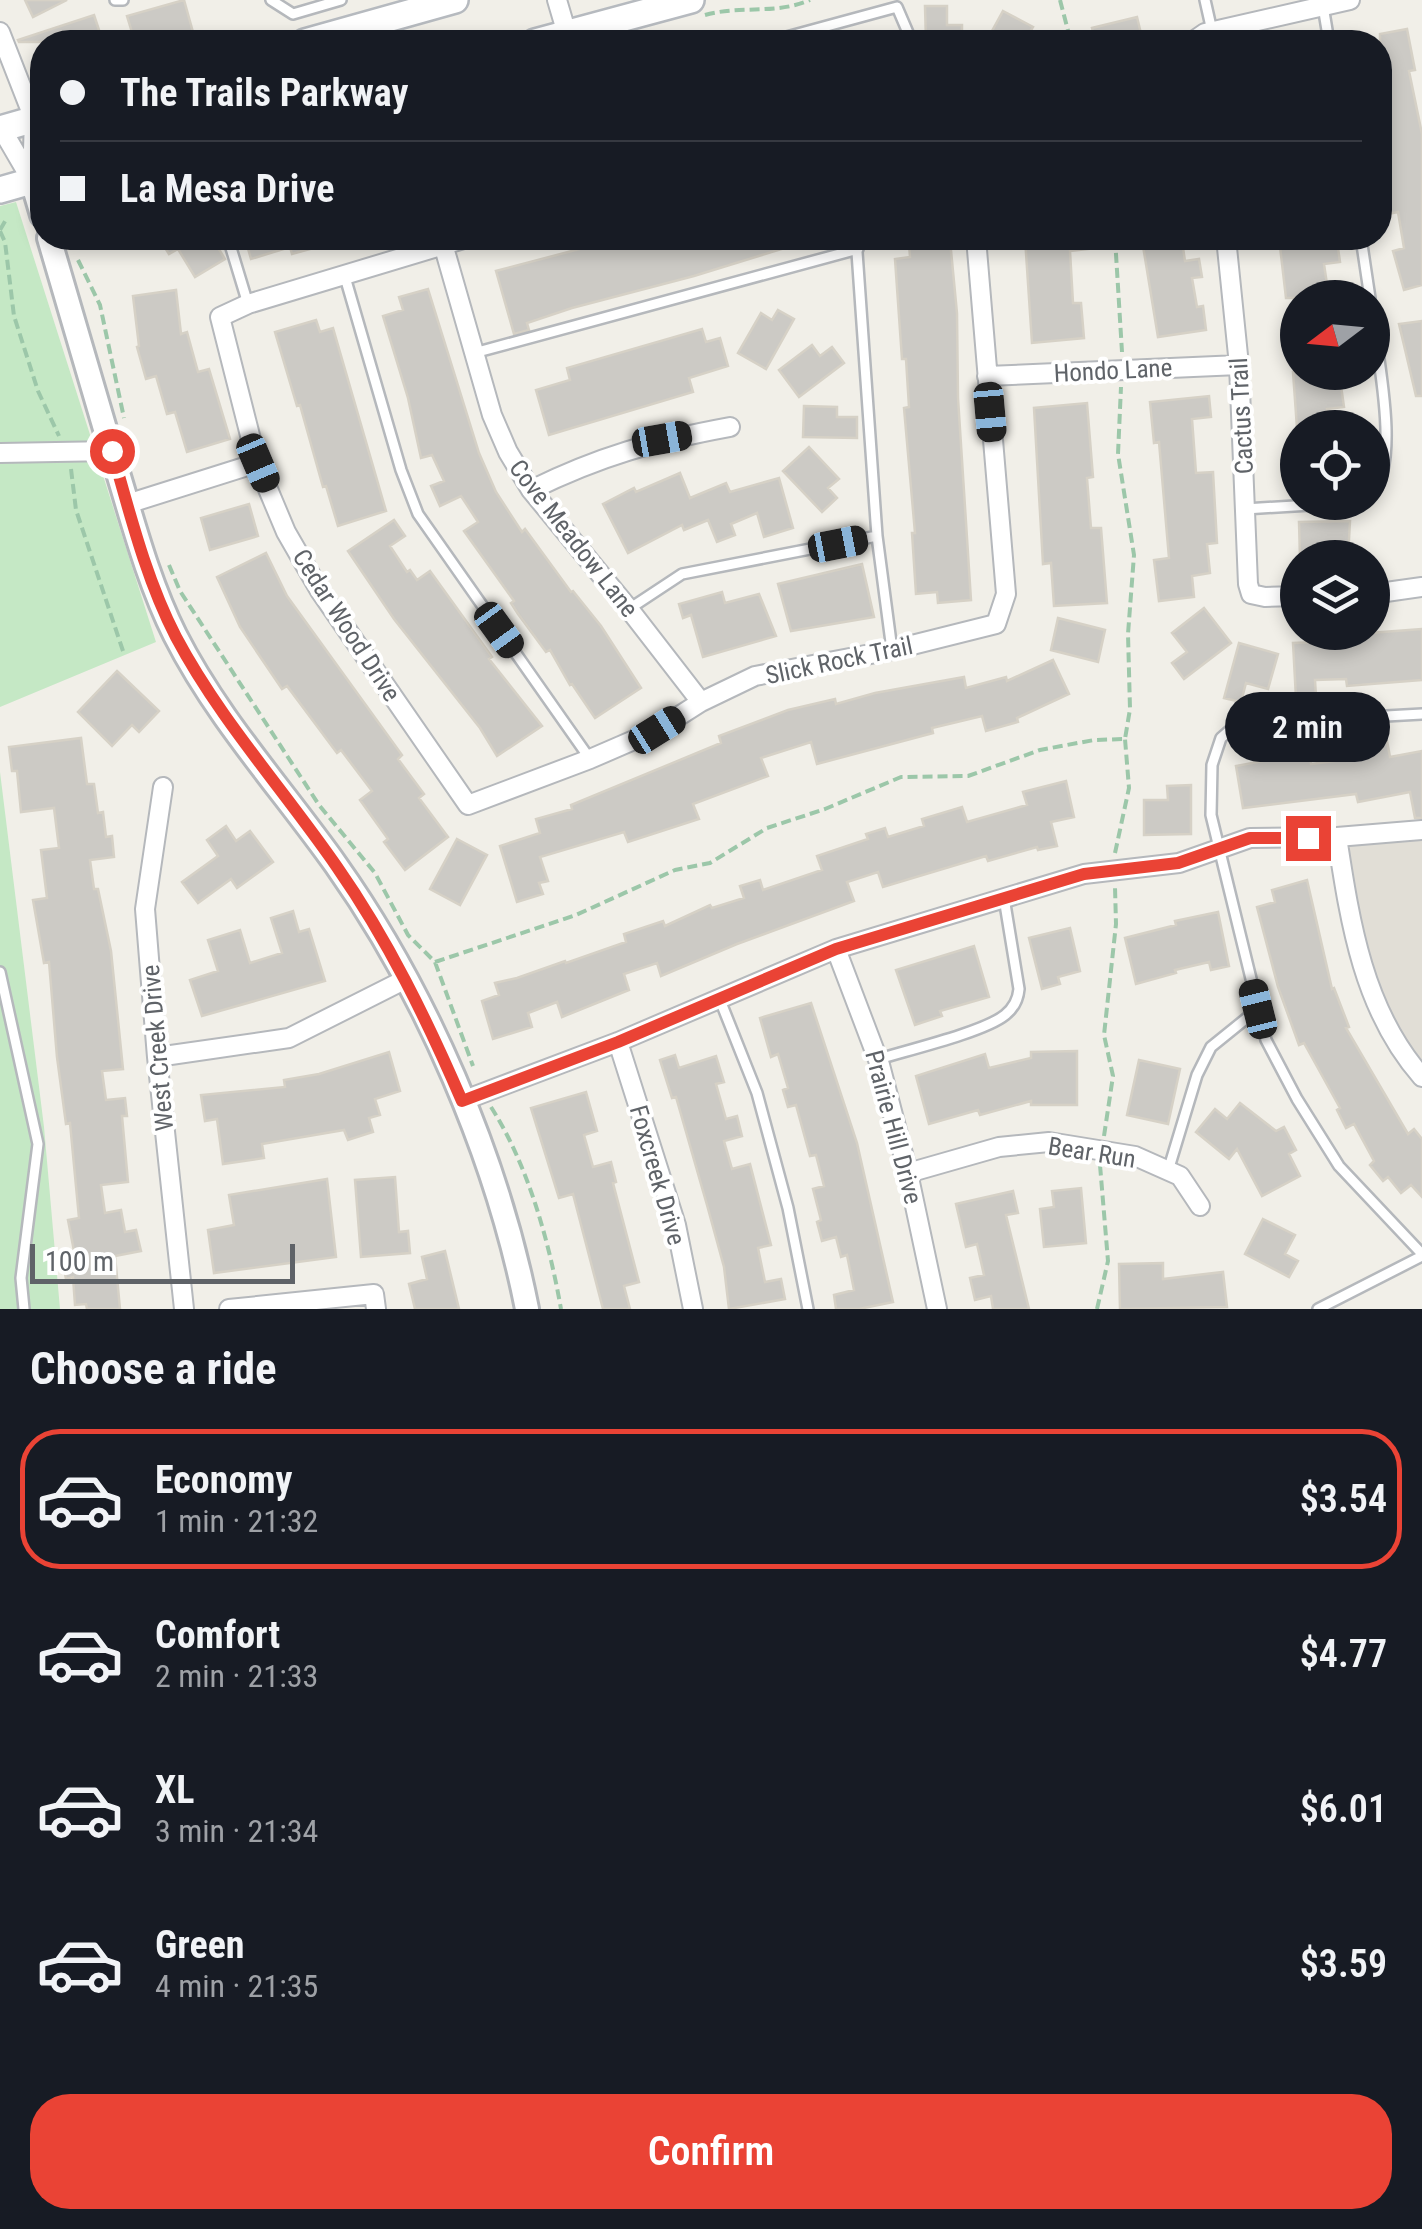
<!DOCTYPE html>
<html lang="en">
<head>
<meta charset="utf-8">
<style>
  body { margin:0; font-family:"Roboto Condensed",sans-serif; background:#242831; color:#f1f3f6; height:100vh; display:flex; flex-direction:column; font-size:38px; white-space:nowrap }
  * { box-sizing:border-box; margin:0 }
  p { font-size:32px; color:#9ea1a6 }
  .icon { flex:none; width:55px; height:55px; fill:none; stroke:currentColor; stroke-width:2; stroke-linecap:round; stroke-linejoin:round }
  .map { position:relative; height:1309px; overflow:hidden }
  .drawer { display:flex; flex-direction:column; background:#171b24; flex:1 }
  .drawer>* { flex:none }
  .banner { position:absolute; left:30px; top:30px; width:1362px; height:220px; border-radius:40px; box-shadow:0 5px 15px #0003; display:grid; align-content:center; height:220px; padding:0 30px; background:#171b24 }
  .needle { width:65px; rotate:254deg }
  .controls { position:absolute; left:1280px; top:280px; display:grid; gap:20px }
  .controls a { display:grid; place-items:center; width:110px; height:110px; border-radius:50%; background:#171b24; box-shadow:0 5px 15px #0003; font-size:50px }
  .scale { position:absolute; left:30px; bottom:25px; width:265px; box-sizing:border-box; padding-left:10px; border:5px solid #5f6368; border-top:0; font-size:28px; line-height:35px; white-space:nowrap; color:#5f6368; -webkit-text-stroke:8px #fff; paint-order:stroke }
  .end { position:absolute; width:45px; height:45px; margin:-22px; border:12px solid #ea4335; background:#fff; box-shadow:0 0 0 5px #fff }
  .from { border-radius:50% }
  .bubble { position:absolute; height:70px; border-radius:35px; background:#171b24; box-shadow:0 5px 15px #0003; font-size:32px; font-weight:600; line-height:70px; text-align:center }
  .car { position:absolute; width:30px; height:60px; margin:-30px -15px; border-radius:12px; box-shadow:0 0 8px 2px #0007; background:linear-gradient(#222 24%,#8ab4d8 0 40%,#222 0 76%,#8ab4d8 0 86%,#222 0) }
  .banner b { display:flex; align-items:center; gap:35px; height:95px; font-size:38px }
  .banner b+b { border-top:2px solid #363941 }
  .banner i { width:25px; height:25px; background:#f1f3f6 }
  ul { padding:0; list-style:none }
  li { display:flex; align-items:center; gap:30px; height:140px; margin:0 20px 15px; padding:0 10px; border:5px solid transparent; border-radius:40px }
  li div { flex:1 }
  li b { display:block; font-size:38px }
  li em { font-style:normal; font-weight:600 }
  li.current { border-color:#ea4335 }
  li>.icon { width:90px; height:90px; stroke-width:1.5 }
  h2 { padding:0 30px; font-size:45px; line-height:120px }
  .action { display:flex; gap:20px; margin-top:auto; padding:20px 30px }
  .action a { flex:1; height:115px; border-radius:40px; background:#ea4335; color:#fff; font-size:40px; font-weight:600; line-height:115px; text-align:center }
  .map>svg:first-child { display:block }
</style>
</head>
<body>
<div class="map">
<svg width="1422" height="1309" viewBox="0 0 1422 1309">
  <rect width="100%" height="100%" fill="#f1efe8"/>
  <path fill="#e1ded6" d="M 1422,830 L 1422,1077 L 1376,1003 L 1337,837 Z"/>
  <path fill="#c5e8c5" d="M 16,202 L 156,642 L 0,707 L 0,206 Z
    M 0,772 L 44,1127 L 60,1309 L 0,1309 Z"/>
  <path fill="#cccac5" stroke="#d6d1c6" stroke-width="2.5" d="M 25,0 L 67,0 L 33,17 Z
    M 184,0 L 193,32 L 156,42 L 135,42 L 127,16 Z
    M 925,6 L 947,6 L 947,25 L 962,25 L 962,42 L 926,42 Z
    M 1003,11 L 1033,27 L 1024,42 L 986,42 Z
    M 94,15 L 103,42 L 19,42 L 18,40 Z
    M 1137,17 L 1143,42 L 1096,42 L 1092,28 Z
    M 1407,29 L 1415,70 L 1409,71 L 1422,134 L 1422,285 L 1404,290 L 1393,251 L 1404,248 L 1398,212 L 1383,215 L 1380,194 L 1380,163 L 1386,161 L 1380,119 L 1380,34 Z
    M 159,238 L 212,238 L 225,259 L 195,277 L 178,249 L 169,254 Z
    M 245,238 L 334,238 L 335,242 L 292,254 L 290,247 L 251,259 Z
    M 621,238 L 804,238 L 804,242 L 694,276 L 572,308 L 527,323 L 529,330 L 514,334 L 496,271 Z
    M 1025,238 L 1105,238 L 1106,247 L 1070,251 L 1073,303 L 1081,303 L 1084,338 L 1032,343 Z
    M 1279,238 L 1322,238 L 1323,243 L 1337,241 L 1340,262 L 1324,264 L 1329,298 L 1286,298 Z
    M 950,240 L 957,313 L 958,398 L 971,600 L 938,603 L 937,592 L 916,594 L 912,533 L 915,533 L 904,408 L 909,407 L 906,359 L 902,359 L 895,259 L 910,257 L 909,244 Z
    M 1182,241 L 1185,261 L 1199,259 L 1202,277 L 1192,278 L 1197,307 L 1203,306 L 1206,330 L 1158,337 L 1143,246 Z
    M 428,289 L 479,453 L 496,492 L 522,532 L 525,529 L 571,592 L 573,591 L 601,626 L 641,688 L 595,718 L 572,684 L 570,685 L 550,650 L 546,652 L 518,614 L 511,603 L 514,601 L 464,531 L 478,522 L 461,496 L 440,506 L 431,486 L 444,481 L 432,455 L 421,458 L 408,398 L 383,316 L 403,310 L 399,297 Z
    M 176,290 L 181,334 L 187,332 L 198,372 L 209,369 L 230,439 L 187,452 L 175,412 L 167,414 L 156,376 L 146,379 L 137,347 L 139,346 L 133,296 Z
    M 778,310 L 794,319 L 766,369 L 738,353 L 761,313 L 772,320 Z
    M 316,320 L 320,332 L 333,328 L 386,511 L 338,526 L 326,486 L 323,487 L 300,405 L 297,406 L 275,332 Z
    M 1422,321 L 1422,396 L 1416,396 L 1399,324 Z
    M 702,329 L 706,342 L 720,338 L 728,366 L 689,378 L 693,392 L 549,435 L 536,390 L 570,380 L 567,368 Z
    M 812,345 L 820,356 L 832,347 L 844,363 L 799,397 L 779,370 Z
    M 1293,372 L 1326,372 L 1328,388 L 1341,386 L 1344,407 L 1327,409 L 1330,428 L 1297,428 Z
    M 1209,396 L 1211,417 L 1192,419 L 1196,473 L 1213,472 L 1217,543 L 1207,544 L 1210,573 L 1192,576 L 1194,597 L 1159,601 L 1154,560 L 1169,558 L 1159,442 L 1154,443 L 1150,402 Z
    M 1087,403 L 1093,477 L 1087,478 L 1091,528 L 1101,528 L 1107,603 L 1054,606 L 1051,563 L 1043,564 L 1034,408 Z
    M 804,406 L 837,407 L 837,417 L 857,417 L 857,438 L 803,437 Z
    M 809,447 L 839,479 L 828,488 L 837,498 L 822,512 L 783,471 Z
    M 680,473 L 690,498 L 726,483 L 730,492 L 779,478 L 793,528 L 764,537 L 757,513 L 731,524 L 735,535 L 717,542 L 708,520 L 684,530 L 682,525 L 628,553 L 603,504 L 634,488 L 636,492 Z
    M 249,504 L 258,536 L 210,550 L 201,518 Z
    M 394,520 L 405,536 L 390,546 L 407,572 L 410,570 L 417,580 L 430,571 L 492,657 L 489,659 L 542,726 L 497,756 L 480,728 L 394,619 L 348,551 Z
    M 1350,521 L 1348,558 L 1300,558 L 1299,522 Z
    M 266,553 L 287,596 L 402,755 L 398,759 L 424,794 L 419,798 L 448,837 L 405,870 L 384,842 L 388,839 L 360,800 L 372,791 L 341,750 L 337,753 L 287,686 L 282,689 L 240,627 L 217,577 Z
    M 862,564 L 874,617 L 791,631 L 778,584 Z
    M 722,592 L 725,603 L 759,594 L 776,636 L 703,657 L 691,615 L 683,618 L 679,604 Z
    M 1204,608 L 1231,643 L 1184,679 L 1172,663 L 1187,652 L 1172,633 Z
    M 1058,618 L 1105,630 L 1098,662 L 1051,650 Z
    M 1422,629 L 1422,680 L 1347,686 L 1346,679 L 1315,680 L 1316,697 L 1296,698 L 1293,643 L 1343,641 L 1343,635 Z
    M 1239,643 L 1278,654 L 1268,689 L 1246,683 L 1241,702 L 1224,698 Z
    M 1053,660 L 1069,694 L 1017,718 L 1018,722 L 986,731 L 982,716 L 932,728 L 933,733 L 817,764 L 811,742 L 761,758 L 768,776 L 693,804 L 699,819 L 628,842 L 624,832 L 540,857 L 548,881 L 539,883 L 543,894 L 517,902 L 500,846 L 540,833 L 536,819 L 572,809 L 571,805 L 721,743 L 719,736 L 788,710 L 835,699 L 836,704 L 875,693 L 964,677 L 966,688 L 1006,677 L 1007,681 Z
    M 117,671 L 159,711 L 139,732 L 132,725 L 112,746 L 78,712 Z
    M 81,738 L 87,784 L 94,784 L 98,813 L 103,812 L 106,837 L 112,836 L 114,857 L 90,860 L 94,889 L 98,889 L 111,951 L 123,1069 L 102,1071 L 106,1100 L 125,1098 L 127,1116 L 122,1116 L 128,1182 L 101,1185 L 105,1213 L 121,1210 L 125,1232 L 136,1230 L 141,1251 L 115,1256 L 120,1309 L 87,1309 L 86,1304 L 75,1305 L 73,1277 L 66,1279 L 61,1254 L 74,1251 L 68,1220 L 79,1218 L 70,1123 L 66,1124 L 57,1057 L 49,962 L 44,963 L 33,900 L 47,898 L 41,850 L 59,848 L 54,808 L 21,812 L 17,771 L 12,771 L 9,747 Z
    M 1387,741 L 1390,757 L 1422,751 L 1422,818 L 1415,818 L 1410,792 L 1358,802 L 1356,794 L 1243,808 L 1236,766 L 1263,761 L 1262,753 L 1309,747 L 1311,764 L 1350,759 L 1348,748 Z
    M 1066,781 L 1074,817 L 1051,822 L 1057,846 L 1038,850 L 1037,847 L 988,861 L 986,856 L 883,887 L 878,872 L 847,882 L 854,901 L 737,944 L 661,976 L 657,963 L 624,974 L 629,990 L 562,1017 L 557,1002 L 528,1013 L 532,1027 L 493,1039 L 482,1001 L 499,995 L 495,983 L 517,978 L 565,961 L 566,963 L 626,942 L 624,934 L 663,921 L 665,926 L 710,905 L 712,908 L 744,898 L 740,886 L 760,880 L 763,890 L 822,870 L 817,856 L 868,839 L 866,834 L 885,828 L 888,837 L 924,826 L 922,819 L 962,807 L 967,822 L 1027,805 L 1023,792 Z
    M 1191,785 L 1191,834 L 1144,835 L 1144,800 L 1168,800 L 1167,786 Z
    M 226,826 L 236,841 L 250,831 L 273,862 L 237,888 L 231,879 L 198,903 L 182,882 L 218,856 L 207,840 Z
    M 457,839 L 487,855 L 460,905 L 430,889 Z
    M 1307,880 L 1332,989 L 1334,988 L 1349,1027 L 1346,1028 L 1408,1134 L 1414,1129 L 1422,1139 L 1422,1197 L 1411,1185 L 1401,1193 L 1388,1177 L 1383,1181 L 1370,1165 L 1374,1161 L 1354,1124 L 1346,1128 L 1337,1110 L 1340,1108 L 1304,1043 L 1299,1045 L 1278,987 L 1257,907 L 1275,902 L 1272,890 Z
    M 293,911 L 299,932 L 309,929 L 325,981 L 202,1016 L 190,980 L 218,971 L 208,940 L 240,930 L 250,963 L 282,953 L 271,918 Z
    M 1218,912 L 1229,966 L 1211,970 L 1209,962 L 1175,970 L 1176,973 L 1136,984 L 1125,938 L 1176,925 L 1175,921 Z
    M 1070,928 L 1080,971 L 1058,977 L 1060,984 L 1042,989 L 1029,938 Z
    M 974,946 L 989,997 L 940,1011 L 942,1016 L 915,1025 L 896,970 Z
    M 811,1003 L 857,1143 L 893,1302 L 859,1309 L 836,1309 L 834,1295 L 854,1290 L 847,1255 L 841,1257 L 836,1237 L 822,1241 L 817,1222 L 821,1220 L 813,1189 L 824,1186 L 816,1155 L 810,1156 L 796,1105 L 788,1107 L 783,1090 L 788,1088 L 778,1054 L 771,1057 L 760,1018 Z
    M 1077,1051 L 1077,1105 L 1031,1105 L 1031,1101 L 980,1115 L 978,1110 L 929,1124 L 916,1076 L 985,1054 L 989,1068 L 1031,1058 L 1031,1052 Z
    M 389,1052 L 400,1091 L 375,1099 L 380,1115 L 369,1118 L 373,1132 L 348,1140 L 344,1130 L 262,1144 L 264,1158 L 223,1164 L 217,1119 L 205,1121 L 201,1095 L 285,1087 L 284,1080 L 319,1074 Z
    M 675,1055 L 679,1068 L 716,1056 L 724,1082 L 716,1084 L 726,1119 L 737,1116 L 742,1136 L 724,1141 L 732,1169 L 750,1164 L 771,1245 L 758,1248 L 765,1282 L 781,1279 L 785,1299 L 729,1309 L 724,1267 L 707,1205 L 676,1097 L 672,1098 L 660,1060 Z
    M 1139,1060 L 1180,1069 L 1168,1124 L 1127,1115 Z
    M 586,1092 L 597,1131 L 584,1135 L 593,1167 L 611,1162 L 616,1182 L 613,1183 L 639,1282 L 624,1286 L 630,1309 L 603,1309 L 573,1194 L 559,1198 L 531,1108 Z
    M 1240,1103 L 1276,1131 L 1284,1127 L 1296,1150 L 1289,1154 L 1300,1176 L 1262,1196 L 1237,1149 L 1229,1159 L 1196,1132 L 1215,1109 L 1227,1119 Z
    M 395,1177 L 399,1232 L 408,1231 L 410,1253 L 361,1257 L 355,1180 Z
    M 327,1179 L 336,1257 L 214,1273 L 208,1230 L 234,1225 L 229,1195 Z
    M 1081,1188 L 1086,1243 L 1044,1247 L 1040,1209 L 1054,1207 L 1052,1191 Z
    M 1013,1191 L 1018,1213 L 1006,1215 L 1029,1309 L 993,1309 L 991,1296 L 975,1300 L 970,1278 L 984,1275 L 977,1244 L 966,1247 L 956,1204 Z
    M 1263,1219 L 1295,1235 L 1285,1254 L 1298,1261 L 1289,1277 L 1245,1254 Z
    M 445,1251 L 459,1309 L 415,1309 L 409,1284 L 427,1279 L 422,1257 Z
    M 1163,1263 L 1163,1279 L 1223,1272 L 1227,1307 L 1120,1309 L 1119,1264 Z"/>
  <g fill="none" stroke-linecap="round" stroke-linejoin="round">
    <defs>
      <path id="service" d="M 115,0 L 123,0
        M 271,0 L 293,14 L 341,0
        M 1205,0 L 1212,31
        M 1323,6 L 1329,42
        M 768,42 L 897,7 L 912,42
        M 228,238 L 248,304
        M 856,238 L 877,536 L 892,650
        M 1361,238 L 1370,298
        M 345,277 L 401,470 L 418,514 L 590,759
        M 1372,311 C 1377,355 1401,461 1372,495
        M 474,353 L 858,249
        M 1245,509 L 1360,502
        M 629,609 L 682,574 L 877,536
        M 1422,714 L 1279,722 L 1229,731 L 1221,738 L 1212,765 L 1211,815 L 1266,1040 L 1297,1099 L 1339,1166 L 1422,1254
        M 0,972 L 38,1144 L 21,1278 L 24,1309
        M 720,1000 L 757,1093 L 788,1208 L 808,1309
        M 879,1059 C 908,1050 984,1032 1005,1015 C 1014,1008 1018,1000 1019,989 L 1004,898
        M 1168,1171 L 1197,1075 L 1211,1047 L 1258,1009
        M 1318,1309 L 1422,1256"/>
      <path id="minor" d="M 557,0 L 567,34
        M 0,32 L 34,119 L 32,181
        M 1192,42 L 1205,33 L 1350,0
        M 0,126 L 32,181
        M 467,238 L 248,304 L 220,317 L 257,463 L 286,532 L 320,591 L 468,805 L 590,759 L 657,730 L 701,702 L 755,676 L 892,650 L 996,624 L 1006,594 L 976,238
        M 1226,238 L 1239,365 L 1248,584 L 1251,594 L 1265,597 L 1298,596
        M 443,244 L 492,415 L 508,452 L 531,490 L 629,609 L 701,702
        M 987,376 L 1239,365
        M 0,453 L 112,451
        M 531,490 C 600,456 654,441 730,427
        M 127,504 L 257,463
        M 1372,594 L 1422,587
        M 163,787 L 145,909 L 157,1057 L 184,1309
        M 1337,837 C 1350,922 1363,1010 1422,1077
        M 836,949 L 880,1065 L 908,1173 L 937,1309
        M 618,1042 L 676,1225 L 693,1309
        M 157,1057 L 289,1038 L 406,979
        M 462,1101 L 618,1042 L 836,949 L 1084,874 L 1179,863 L 1250,838 L 1337,837 L 1422,830
        M 908,1173 L 999,1147 L 1049,1142 L 1135,1156 L 1180,1176 L 1200,1206
        M 229,1309 L 374,1294 L 376,1309"/>
      <path id="tertiary" d="M 32,181 L 42,215
        M 49,238 C 71,313 93,388 115,463 C 133,522 148,581 175,635 C 217,718 282,789 336,865 C 426,992 497,1157 527,1309"/>
      <path id="secondary" d="M 305,42 L 455,0
        M 535,42 L 691,0
        M 0,129 L 42,117
        M 0,190 L 42,178"/>
    </defs>
    <use href="#service" stroke="#b5b8bc" stroke-width="14"/>
    <use href="#minor" stroke="#b5b8bc" stroke-width="22"/>
    <use href="#tertiary" stroke="#b5b8bc" stroke-width="28"/>
    <use href="#secondary" stroke="#b6babf" stroke-width="30"/>
    <path stroke="#9cc7a9" stroke-width="4" stroke-dasharray="10 5" stroke-linecap="butt" d="M 1060,0 L 1071,42
      M 705,15 C 740,5 776,15 810,0
      M 0,230 L 7,218
      M 0,231 L 5,242 L 14,316 L 38,391 L 59,436
      M 1115,238 L 1122,352
      M 78,260 L 100,305 L 124,418
      M 71,469 L 76,510 L 123,651
      M 169,565 L 180,591 L 319,805 L 375,873 L 408,935 L 435,962 L 473,1066
      M 1115,853 L 1129,788 L 1125,739
      M 435,962 L 576,915 L 675,870 L 710,863 L 767,828 L 825,809 L 901,777 L 968,776 L 1040,750 L 1094,740 L 1125,739 L 1130,709 L 1128,634 L 1134,555 L 1118,454 L 1121,387
      M 491,1107 C 528,1165 549,1241 561,1309
      M 1104,1136 L 1113,1076 L 1104,1035 L 1116,924 L 1115,887
      M 1097,1309 L 1108,1261 L 1100,1165"/>
    <use href="#service" stroke="#fff" stroke-width="9"/>
    <use href="#minor" stroke="#fff" stroke-width="18"/>
    <use href="#tertiary" stroke="#fff" stroke-width="22"/>
    <use href="#secondary" stroke="#fff" stroke-width="25"/>
  </g>
  <g fill="none" stroke-linecap="round" stroke-linejoin="round">
    <path stroke="#ea4335" stroke-width="12" d="M 112,451 C 130,514 146,579 176,637 C 220,720 284,790 337,867 C 388,940 427,1020 462,1101 L 618,1042 L 836,949 L 1084,874 L 1178,863 L 1250,838 L 1308,838"/>
  </g>
  <g text-anchor="middle" stroke-width="8" stroke-linejoin="round" paint-order="stroke">
    <g font-size="25" fill="#5f6368" stroke="#fff">
      <text transform="translate(1113 370) rotate(-3)" y="9">Hondo Lane</text>
      <text transform="translate(1241 416) rotate(-93)" y="9">Cactus Trail</text>
      <text transform="translate(574 538) rotate(52)" y="9">Cove Meadow Lane</text>
      <text transform="translate(347 625) rotate(57)" y="9">Cedar Wood Drive</text>
      <text transform="translate(839 660) rotate(-12)" y="9">Slick Rock Trail</text>
      <text transform="translate(157 1048) rotate(-95)" y="9">West Creek Drive</text>
      <text transform="translate(894 1127) rotate(75)" y="9">Prairie Hill Drive</text>
      <text transform="translate(1092 1152) rotate(9)" y="9">Bear Run</text>
      <text transform="translate(658 1175) rotate(74)" y="9">Foxcreek Drive</text>
    </g>
  </g>
</svg>
<div class="controls">
<a><svg class="needle" viewBox="-14 -14 28 28"><path d="M0-13l5 13h-10z" fill="#e53935"/><path d="M0 13l5-13h-10z" fill="#9ea1a6"/></svg></a>
<a><svg class="icon" aria-label="locate" viewBox="0 0 24 24"><circle cx="12" cy="12" r="6"/><path d="M12 2v4M12 18v4M2 12h4M18 12h4"/></svg></a>
<a><svg class="icon" aria-label="layers" viewBox="0 0 24 24"><path d="M12 4l9 5-9 5-9-5zM3 14l9 5 9-5"/></svg></a>
</div>
<div class="scale">100 m</div>
<i class="end from" style="left:112px;top:451px"></i>
<i class="end" style="left:1308px;top:838px"></i>
<div class="bubble" style="left:1225px;top:692px;width:165px">2 min</div>
<i class="car" style="left:990px;top:412px;rotate:175deg"></i>
<i class="car" style="left:662px;top:439px;rotate:80deg"></i>
<i class="car" style="left:258px;top:463px;rotate:157deg"></i>
<i class="car" style="left:838px;top:544px;rotate:79deg"></i>
<i class="car" style="left:499px;top:630px;rotate:144deg"></i>
<i class="car" style="left:657px;top:730px;rotate:58deg"></i>
<i class="car" style="left:1258px;top:1009px;rotate:346deg"></i>
<div class="banner">
<b><i class="from"></i>The Trails Parkway</b>
<b><i></i>La Mesa Drive</b>
</div>
</div>
<section class="drawer">
<h2>Choose a ride</h2>
<ul>
<li class="current"><svg class="icon" aria-label="car" viewBox="0 0 24 24"><path d="M5 17H2v-5l4-1 3-4h7l3 4 3 1v5h-3M9 17h6M6 11h13"/><circle cx="7" cy="17" r="2"/><circle cx="17" cy="17" r="2"/></svg><div><b>Economy</b><p>1 min · 21:32</p></div><em>$3.54</em></li>
<li><svg class="icon" aria-label="car" viewBox="0 0 24 24"><path d="M5 17H2v-5l4-1 3-4h7l3 4 3 1v5h-3M9 17h6M6 11h13"/><circle cx="7" cy="17" r="2"/><circle cx="17" cy="17" r="2"/></svg><div><b>Comfort</b><p>2 min · 21:33</p></div><em>$4.77</em></li>
<li><svg class="icon" aria-label="car" viewBox="0 0 24 24"><path d="M5 17H2v-5l4-1 3-4h7l3 4 3 1v5h-3M9 17h6M6 11h13"/><circle cx="7" cy="17" r="2"/><circle cx="17" cy="17" r="2"/></svg><div><b>XL</b><p>3 min · 21:34</p></div><em>$6.01</em></li>
<li><svg class="icon" aria-label="car" viewBox="0 0 24 24"><path d="M5 17H2v-5l4-1 3-4h7l3 4 3 1v5h-3M9 17h6M6 11h13"/><circle cx="7" cy="17" r="2"/><circle cx="17" cy="17" r="2"/></svg><div><b>Green</b><p>4 min · 21:35</p></div><em>$3.59</em></li>
</ul>
<div class="action"><a>Confirm</a></div>
</section>
</body>
</html>
